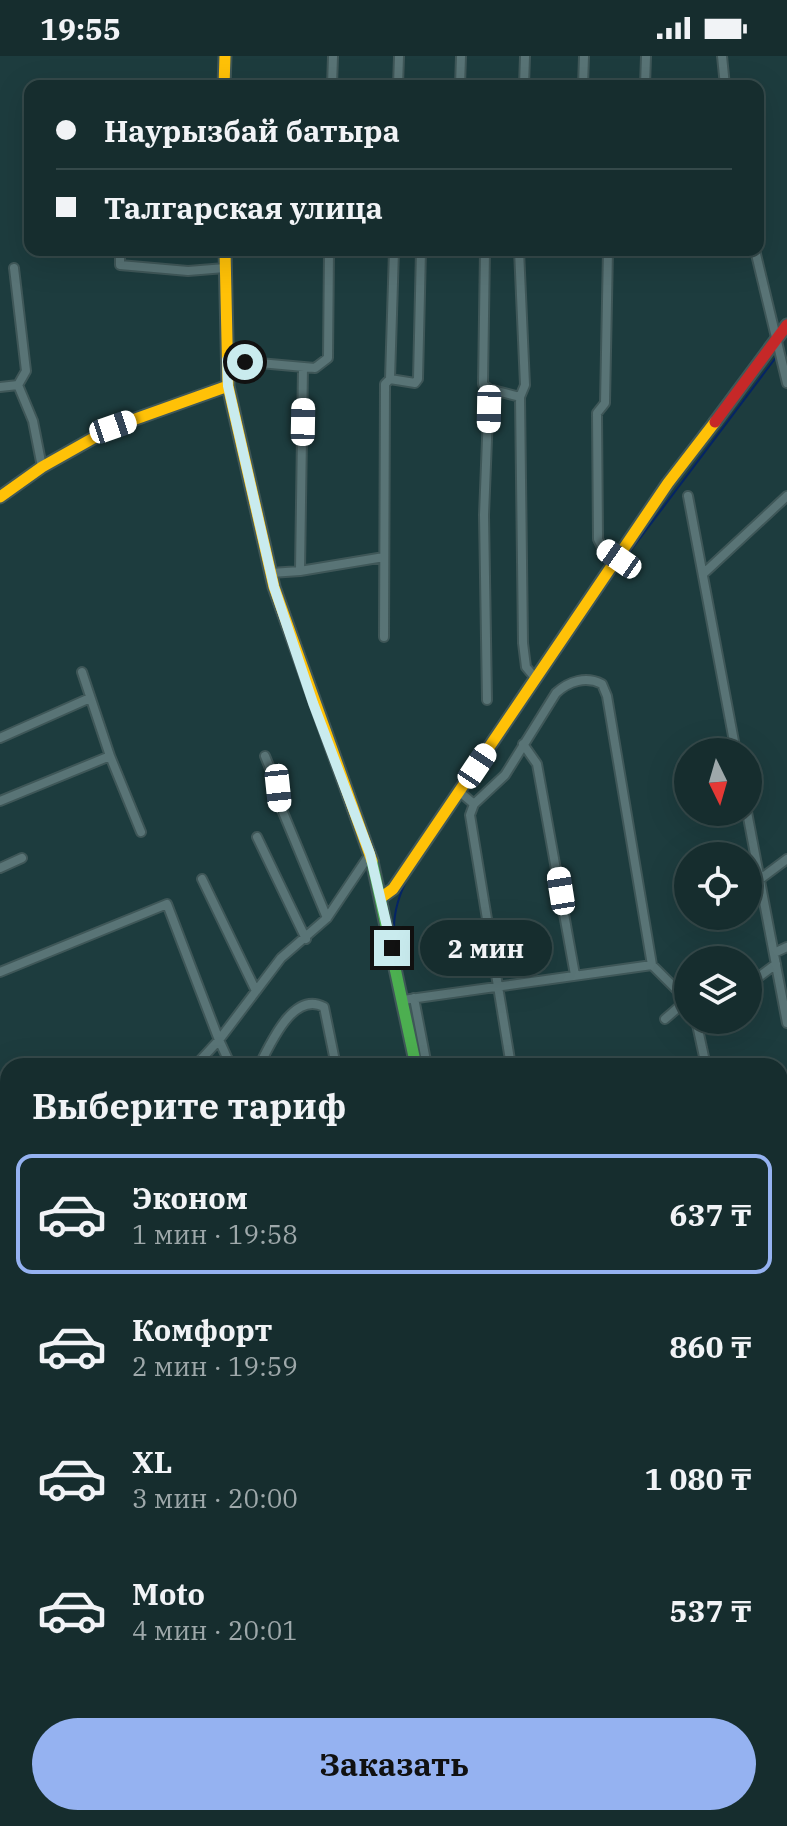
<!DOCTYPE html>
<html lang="ru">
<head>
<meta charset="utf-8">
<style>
  body { margin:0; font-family:"IBM Plex Serif",serif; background:#1f3536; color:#f1f3f6; height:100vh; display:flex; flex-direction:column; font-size:30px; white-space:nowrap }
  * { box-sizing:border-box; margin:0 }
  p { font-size:26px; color:#9ea8aa }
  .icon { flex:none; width:44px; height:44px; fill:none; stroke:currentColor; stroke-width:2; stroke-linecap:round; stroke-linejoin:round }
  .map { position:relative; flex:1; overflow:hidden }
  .sheet { position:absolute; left:0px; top:1002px; width:788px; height:768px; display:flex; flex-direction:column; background:#162d2e; border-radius:24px 24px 0 0; box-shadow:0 8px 32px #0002,0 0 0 2px #35494a }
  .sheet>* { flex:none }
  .guide { position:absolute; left:24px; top:24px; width:740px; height:176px; border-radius:16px; box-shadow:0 8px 32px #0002,0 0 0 2px #35494a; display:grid; align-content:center; height:176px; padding:0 32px; background:#162d2e }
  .needle { width:52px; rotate:175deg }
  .controls { position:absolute; left:674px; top:682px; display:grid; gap:16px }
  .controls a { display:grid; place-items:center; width:88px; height:88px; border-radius:50%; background:#162d2e; box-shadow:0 8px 32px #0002,0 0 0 2px #35494a; font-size:40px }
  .end { position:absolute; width:36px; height:36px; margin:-18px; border:10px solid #c9ebee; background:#111; box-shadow:0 0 0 4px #111 }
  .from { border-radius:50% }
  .bubble { position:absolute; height:56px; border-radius:28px; background:#162d2e; box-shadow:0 8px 32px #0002,0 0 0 2px #35494a; font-size:26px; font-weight:700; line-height:56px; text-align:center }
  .car { position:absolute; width:24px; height:48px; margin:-24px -12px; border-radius:10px; box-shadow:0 0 6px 2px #0007; background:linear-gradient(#fff 24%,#345 0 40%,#fff 0 76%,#345 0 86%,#fff 0) }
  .guide b { display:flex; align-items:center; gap:28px; height:76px; font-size:30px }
  .guide b+b { border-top:2px solid #35494a }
  .guide i { width:20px; height:20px; background:#f1f3f6 }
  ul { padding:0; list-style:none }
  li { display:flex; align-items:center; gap:24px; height:120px; margin:0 16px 12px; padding:0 16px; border:4px solid transparent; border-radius:16px }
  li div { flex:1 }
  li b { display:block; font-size:30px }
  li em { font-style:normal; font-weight:700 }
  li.selected { border-color:#95b2f1 }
  li>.icon { width:72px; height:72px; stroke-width:1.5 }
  h2 { padding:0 32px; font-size:36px; line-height:96px }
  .action { display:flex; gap:16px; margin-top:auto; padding:16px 32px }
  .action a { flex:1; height:92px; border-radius:48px; background:#95b2f1; color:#111; font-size:32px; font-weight:700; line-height:92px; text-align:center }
  .status { display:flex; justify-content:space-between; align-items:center; height:56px; padding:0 40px; background:#162d2e; direction:ltr }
  .status svg { height:22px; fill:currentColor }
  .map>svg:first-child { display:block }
</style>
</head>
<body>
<div class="status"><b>19:55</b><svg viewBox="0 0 49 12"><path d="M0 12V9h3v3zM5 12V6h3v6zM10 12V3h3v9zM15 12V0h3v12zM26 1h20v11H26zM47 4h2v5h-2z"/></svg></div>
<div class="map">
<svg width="787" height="1770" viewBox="0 0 787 1770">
  <rect width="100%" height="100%" fill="#1d3c3e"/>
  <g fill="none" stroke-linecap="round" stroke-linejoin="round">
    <path stroke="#042465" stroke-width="2" d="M 465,738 L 625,502 L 777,300
      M 394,874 C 393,825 435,782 461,743"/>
    <path stroke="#042465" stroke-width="14" d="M 0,1653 L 2,1703 L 8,1710
      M 31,1762 L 31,1770"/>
    <defs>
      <path id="street" d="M 722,0 L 725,30
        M 332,30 L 333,0
        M 398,30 L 399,0
        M 460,30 L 461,0
        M 524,30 L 525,0
        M 583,30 L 584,0
        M 645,30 L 646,0
        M 120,194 L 120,209 L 188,215 L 225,212
        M 485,194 L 483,328 L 489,333 L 520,341
        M 519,194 L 525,329 L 520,341 L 523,587 L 526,611 L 536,623
        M 608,194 L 605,347 L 597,357 L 598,483 L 602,491 L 619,503
        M 755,194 L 787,327
        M 14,212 L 26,315 L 18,329
        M 227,304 L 315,312 L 328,302 L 329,194
        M 390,323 L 415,327 L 418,323 L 421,194
        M 0,331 L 18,329 L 33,365 L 42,411
        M 688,440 L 736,696
        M 300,515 L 384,501
        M 271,517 L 300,515 L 303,311
        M 703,518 L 787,440
        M 384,581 L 385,328 L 390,323 L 394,194
        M 487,644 L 484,459 L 489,333
        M 0,682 L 90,642
        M 523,688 L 537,708 L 575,919
        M 110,700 L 141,776
        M 265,700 L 278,732 L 280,749 L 327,862
        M 461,737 L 474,748 L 470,759 L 511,1010
        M 0,745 L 110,700 L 82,616
        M 474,748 L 505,719 L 556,637 C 569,625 586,620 602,628 L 607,640 L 652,909
        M 747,756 L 787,967
        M 257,781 L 306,883
        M 0,812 L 22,802
        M 202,823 L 256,935
        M 759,824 L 787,803
        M 774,897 L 787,891
        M 0,916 L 167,848 L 219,984 L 281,902 L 327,862 L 370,798
        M 748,923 L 760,920 L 776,908
        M 414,942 L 427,1010
        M 403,944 L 652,909 L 688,945
        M 665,963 L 688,943
        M 696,964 L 706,1010
        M 195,1010 L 219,984 L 231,1010
        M 259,1010 C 270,989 293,934 324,951 L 336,1010
        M 0,1132 L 8,1130
        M 780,1311 L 787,1309
        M 780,1444 L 781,1504 L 787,1523
        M 0,1522 L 8,1526
        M 780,1555 L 787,1545
        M 87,1762 L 89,1770
        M 756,1762 L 757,1770"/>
      <path id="fast" d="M 372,805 L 416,1010"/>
      <path id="slow" d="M 224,30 L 225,0
        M 225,194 L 228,330 L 274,531 L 372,805
        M 0,441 L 42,411 L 113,371 L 228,330
        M 382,841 L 393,833 L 668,427 L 715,366
        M 0,1228 L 8,1253
        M 180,1762 L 183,1770"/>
      <path id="jam" d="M 715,366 L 787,269
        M 564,1762 L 566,1770"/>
    </defs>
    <use href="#street" stroke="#3f5758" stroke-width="12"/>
    <use href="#fast" stroke="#3f5758" stroke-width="15"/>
    <use href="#slow" stroke="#3f5758" stroke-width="15"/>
    <use href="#jam" stroke="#3f5758" stroke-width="15"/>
    <use href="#street" stroke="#597476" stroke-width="8"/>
    <use href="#fast" stroke="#4caf50" stroke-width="11"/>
    <use href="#slow" stroke="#ffc107" stroke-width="11"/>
    <use href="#jam" stroke="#c62828" stroke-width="11"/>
  </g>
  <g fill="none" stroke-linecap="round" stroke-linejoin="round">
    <path stroke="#c9ebee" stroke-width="10" d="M 245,306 L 227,304 L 228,330 L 274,531 L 313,647 L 370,798 L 392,892"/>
  </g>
</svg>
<div class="controls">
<a><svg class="needle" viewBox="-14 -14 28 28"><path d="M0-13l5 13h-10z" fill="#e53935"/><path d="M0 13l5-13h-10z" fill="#9ea8aa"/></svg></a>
<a><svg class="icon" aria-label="locate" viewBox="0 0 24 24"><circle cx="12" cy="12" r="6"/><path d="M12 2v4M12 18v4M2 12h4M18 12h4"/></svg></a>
<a><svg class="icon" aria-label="layers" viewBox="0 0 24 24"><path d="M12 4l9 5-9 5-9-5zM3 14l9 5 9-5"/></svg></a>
</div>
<i class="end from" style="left:245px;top:306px"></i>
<i class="end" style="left:392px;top:892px"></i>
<div class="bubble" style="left:420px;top:864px;width:132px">2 мин</div>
<i class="car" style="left:489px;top:353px;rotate:181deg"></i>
<i class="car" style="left:303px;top:366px;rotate:1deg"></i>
<i class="car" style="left:113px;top:371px;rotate:71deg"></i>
<i class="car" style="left:619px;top:503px;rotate:305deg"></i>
<i class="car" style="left:477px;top:710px;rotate:34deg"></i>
<i class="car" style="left:278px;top:732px;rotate:174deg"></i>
<i class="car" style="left:561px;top:835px;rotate:351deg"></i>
<div class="guide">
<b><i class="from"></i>Наурызбай батыра</b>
<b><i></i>Талгарская улица</b>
</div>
<section class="sheet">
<h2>Выберите тариф</h2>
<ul>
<li class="selected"><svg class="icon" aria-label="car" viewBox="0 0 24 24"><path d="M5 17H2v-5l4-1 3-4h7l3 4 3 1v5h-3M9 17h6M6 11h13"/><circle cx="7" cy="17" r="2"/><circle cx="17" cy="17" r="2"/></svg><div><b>Эконом</b><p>1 мин · 19:58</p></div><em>637 ₸</em></li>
<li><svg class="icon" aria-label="car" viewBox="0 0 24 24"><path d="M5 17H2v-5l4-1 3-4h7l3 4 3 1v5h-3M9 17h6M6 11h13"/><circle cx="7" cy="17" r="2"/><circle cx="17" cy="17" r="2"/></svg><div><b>Комфорт</b><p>2 мин · 19:59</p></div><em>860 ₸</em></li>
<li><svg class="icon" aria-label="car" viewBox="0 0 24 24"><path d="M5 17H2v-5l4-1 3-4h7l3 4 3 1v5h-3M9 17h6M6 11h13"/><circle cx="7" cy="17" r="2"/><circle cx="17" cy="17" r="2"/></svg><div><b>XL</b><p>3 мин · 20:00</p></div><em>1 080 ₸</em></li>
<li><svg class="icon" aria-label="car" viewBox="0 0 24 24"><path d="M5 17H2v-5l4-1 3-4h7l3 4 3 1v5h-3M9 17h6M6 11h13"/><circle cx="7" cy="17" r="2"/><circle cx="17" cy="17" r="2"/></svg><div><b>Moto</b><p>4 мин · 20:01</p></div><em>537 ₸</em></li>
</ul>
<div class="action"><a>Заказать</a></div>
</section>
</div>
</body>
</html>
